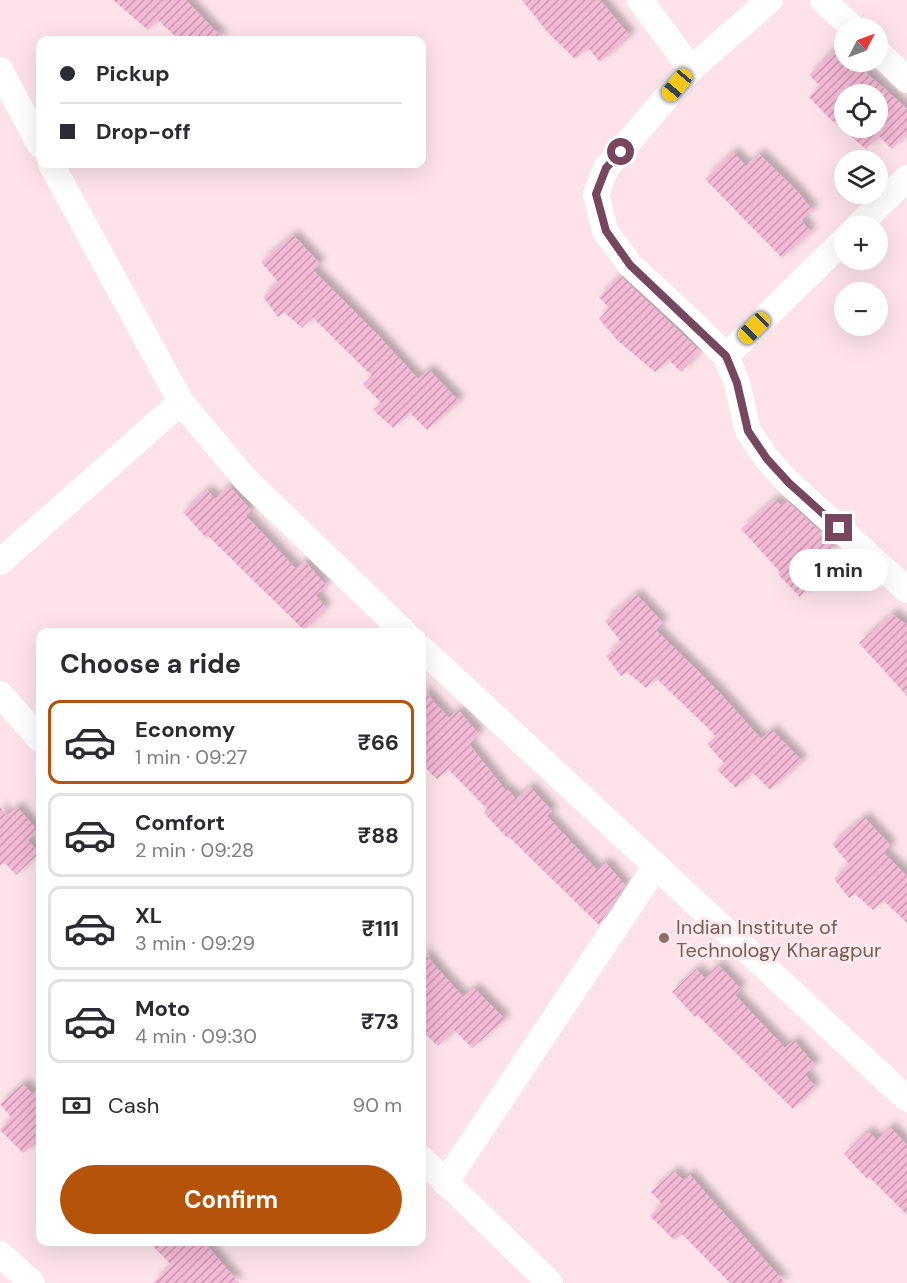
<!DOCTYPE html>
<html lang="en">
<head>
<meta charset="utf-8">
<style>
  body { margin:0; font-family:"DM Sans",sans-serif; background:#f2f2f3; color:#2b2b33; height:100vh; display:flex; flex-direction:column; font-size:22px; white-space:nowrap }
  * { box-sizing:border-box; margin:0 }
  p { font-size:20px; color:#7c7c81 }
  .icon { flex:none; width:33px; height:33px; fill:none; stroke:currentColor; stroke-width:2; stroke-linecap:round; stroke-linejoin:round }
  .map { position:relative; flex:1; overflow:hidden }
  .sheet { position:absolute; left:36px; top:628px; width:390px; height:618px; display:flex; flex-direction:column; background:#fff; border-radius:12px; box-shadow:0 6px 24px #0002 }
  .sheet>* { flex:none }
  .hud { position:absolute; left:36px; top:36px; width:390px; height:132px; border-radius:12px; box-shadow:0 6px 24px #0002; display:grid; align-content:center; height:132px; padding:0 24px; background:#fff }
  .needle { width:39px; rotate:48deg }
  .controls { position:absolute; left:834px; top:18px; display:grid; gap:12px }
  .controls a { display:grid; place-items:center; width:54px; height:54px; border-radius:50%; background:#fff; box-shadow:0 6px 24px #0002; font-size:30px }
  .end { position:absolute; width:27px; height:27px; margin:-14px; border:8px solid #76475f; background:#fff; box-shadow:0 0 0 3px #fff }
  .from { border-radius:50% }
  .bubble { position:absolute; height:42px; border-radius:21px; background:#fff; box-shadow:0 6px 24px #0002; font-size:20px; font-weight:700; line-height:42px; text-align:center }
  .car { position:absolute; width:18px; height:36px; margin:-18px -9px; border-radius:8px; box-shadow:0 0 4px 2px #0007; background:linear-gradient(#f5c518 24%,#345 0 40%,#f5c518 0 76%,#345 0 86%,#f5c518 0) }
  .hud b { display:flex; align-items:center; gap:21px; height:57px; font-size:22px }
  .hud b+b { border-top:2px solid #e1e1e2 }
  .hud i { width:15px; height:15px; background:#2b2b33 }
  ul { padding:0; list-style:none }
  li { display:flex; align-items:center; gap:18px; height:84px; margin:0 12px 9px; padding:0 12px; border:3px solid #e1e1e2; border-radius:12px }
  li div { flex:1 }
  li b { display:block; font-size:22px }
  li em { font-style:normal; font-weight:700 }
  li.current { border-color:#b45309 }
  li>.icon { width:54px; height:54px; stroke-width:1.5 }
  h2 { padding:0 24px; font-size:27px; line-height:72px }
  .pay { display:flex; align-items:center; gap:15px; height:66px; padding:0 24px; font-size:22px }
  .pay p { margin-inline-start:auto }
  .cta { display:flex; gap:12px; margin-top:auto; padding:12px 24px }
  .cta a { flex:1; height:69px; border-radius:36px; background:#b45309; color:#fff; font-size:24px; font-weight:700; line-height:69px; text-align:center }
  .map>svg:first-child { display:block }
</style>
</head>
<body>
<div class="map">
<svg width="907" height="1283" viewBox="0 0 907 1283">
  <defs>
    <pattern id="building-hatch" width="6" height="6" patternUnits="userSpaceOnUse" patternTransform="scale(1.5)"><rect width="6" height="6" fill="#f4b9d5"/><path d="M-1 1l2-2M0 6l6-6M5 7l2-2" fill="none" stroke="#ca98b0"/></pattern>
    <filter id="shadow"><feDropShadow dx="5.5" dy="-5.5" stdDeviation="3" flood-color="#0004"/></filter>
  </defs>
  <rect width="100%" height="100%" fill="#fde2e9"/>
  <path fill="url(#building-hatch)" fill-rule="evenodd" filter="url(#shadow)" d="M 113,0 L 186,0 L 224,40 L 179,40 L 158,20 L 148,30 Z
    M 522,0 L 600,0 L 630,36 L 600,62 L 588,48 L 575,59 L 548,33 Z
    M 837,47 L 844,54 L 844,62 L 854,62 L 907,109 L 907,133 L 892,149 L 879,136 L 866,149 L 829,118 L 809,97 L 820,86 L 809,75 ZM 844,94 L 878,94 L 878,128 L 844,128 Z
    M 733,152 L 746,166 L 759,154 L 796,190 L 813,210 L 801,220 L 811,232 L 782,258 L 705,179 Z
    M 293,235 L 320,264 L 313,270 L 376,333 L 418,379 L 429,370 L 459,401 L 427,430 L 409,412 L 393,428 L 373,410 L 381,403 L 363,384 L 372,376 L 312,317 L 302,328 L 284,312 L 278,317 L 263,297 L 278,282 L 261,262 Z
    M 620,276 L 700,351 L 681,372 L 668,359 L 655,372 L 618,341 L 599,319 L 609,308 L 599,297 Z
    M 229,486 L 251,510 L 246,516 L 296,569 L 305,561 L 326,586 L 316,595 L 326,608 L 304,630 L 208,536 L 206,538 L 183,512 L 207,490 L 215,499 Z
    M 774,500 L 781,505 L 786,500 L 825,536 L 834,550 L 824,554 L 829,562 L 800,597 L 778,574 L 780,572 L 741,529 Z
    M 636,594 L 663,623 L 656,630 L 720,693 L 761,739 L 772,730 L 802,761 L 770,790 L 752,772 L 736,788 L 717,770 L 724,763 L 707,744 L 716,736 L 655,677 L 646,688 L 627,672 L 621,676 L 606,656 L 621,642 L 605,621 Z
    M 892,614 L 907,625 L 907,696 L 859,643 Z
    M 422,689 L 449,718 L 458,710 L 479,734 L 469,744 L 506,791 L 508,790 L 516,799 L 530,787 L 552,811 L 547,816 L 597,870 L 605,862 L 625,885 L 599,925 L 509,837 L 507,838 L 484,813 L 487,809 L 448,769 L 437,779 L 422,765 Z
    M 0,807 L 7,816 L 17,807 L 38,831 L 28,840 L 39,853 L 16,875 L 4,862 L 0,866 Z
    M 864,817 L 891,846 L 884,853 L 907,876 L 907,923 L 883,900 L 873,910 L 855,894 L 849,898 L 834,879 L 849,864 L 832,844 Z
    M 422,951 L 463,997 L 474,988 L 505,1019 L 472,1048 L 454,1030 L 438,1046 L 422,1031 Z
    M 718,965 L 741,989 L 735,995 L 785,1048 L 794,1041 L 815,1065 L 805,1074 L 815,1087 L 793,1109 L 697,1015 L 695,1017 L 672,992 L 696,969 L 705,978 Z
    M 23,1084 L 33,1094 L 40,1086 L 40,1148 L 36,1143 L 23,1153 L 0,1130 L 11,1117 L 0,1104 Z
    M 890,1127 L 907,1145 L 907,1215 L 869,1177 L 867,1179 L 844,1154 L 868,1131 L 877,1140 Z
    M 674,1171 L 683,1180 L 689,1174 L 785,1283 L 730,1283 L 682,1234 L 674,1240 L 650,1216 L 662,1204 L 651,1192 Z
    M 149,1242 L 204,1242 L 239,1283 L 153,1283 L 171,1265 Z"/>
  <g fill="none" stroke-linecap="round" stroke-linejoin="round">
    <path stroke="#fff" stroke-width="26" d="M 640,0 L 691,69
      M 770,0 L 691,69 L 606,168 L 596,194 L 605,231 L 630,265 L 693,323 L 726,356 L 737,383 L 748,431 L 767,459 L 789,483 L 907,590
      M 823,0 L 853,28
      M 878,52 L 907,80
      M 0,70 L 40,145
      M 51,164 L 181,402 L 246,480 L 405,633
      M 858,226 L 907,178
      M 726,356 L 844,240
      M 0,562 L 181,402
      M 422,649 L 907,1099
      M 0,694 L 40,739
      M 422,1159 L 550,1283
      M 445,1183 L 656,866
      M 0,1254 L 32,1283"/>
  </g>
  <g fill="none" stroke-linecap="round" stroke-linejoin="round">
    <path stroke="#76475f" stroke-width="8" d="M 621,152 L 606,168 L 596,194 L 606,231 L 630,265 L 726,356 L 737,383 L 748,431 L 767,459 L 789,483 L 839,528"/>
  </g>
  <circle fill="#8d6e63" stroke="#ffe9ef" stroke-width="2" cx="664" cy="938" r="6"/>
  <g text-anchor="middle" stroke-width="6" stroke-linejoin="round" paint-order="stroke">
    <g font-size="20" fill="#785e54" stroke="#ffe9ef" text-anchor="start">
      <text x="676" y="934">Indian Institute of<tspan x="676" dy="23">Technology Kharagpur</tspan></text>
    </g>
  </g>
</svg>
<div class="controls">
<a><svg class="needle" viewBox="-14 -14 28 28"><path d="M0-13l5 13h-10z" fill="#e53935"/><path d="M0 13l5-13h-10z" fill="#7c7c81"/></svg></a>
<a><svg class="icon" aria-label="locate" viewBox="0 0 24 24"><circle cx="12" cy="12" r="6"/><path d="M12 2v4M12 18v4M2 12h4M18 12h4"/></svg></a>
<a><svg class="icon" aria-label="layers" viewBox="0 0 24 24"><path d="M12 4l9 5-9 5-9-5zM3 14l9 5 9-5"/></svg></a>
<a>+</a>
<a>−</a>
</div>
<i class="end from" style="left:621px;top:152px"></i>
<i class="end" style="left:839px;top:528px"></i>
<div class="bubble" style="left:789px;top:549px;width:99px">1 min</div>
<i class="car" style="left:677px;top:85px;rotate:220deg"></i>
<i class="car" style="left:754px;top:328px;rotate:225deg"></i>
<div class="hud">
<b><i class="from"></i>Pickup</b>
<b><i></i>Drop-off</b>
</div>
<section class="sheet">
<h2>Choose a ride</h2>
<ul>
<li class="current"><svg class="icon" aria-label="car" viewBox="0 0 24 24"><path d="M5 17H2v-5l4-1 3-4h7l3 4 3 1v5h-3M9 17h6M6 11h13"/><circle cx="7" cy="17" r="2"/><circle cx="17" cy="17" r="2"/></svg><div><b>Economy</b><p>1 min · 09:27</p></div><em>₹66</em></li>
<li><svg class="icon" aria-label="car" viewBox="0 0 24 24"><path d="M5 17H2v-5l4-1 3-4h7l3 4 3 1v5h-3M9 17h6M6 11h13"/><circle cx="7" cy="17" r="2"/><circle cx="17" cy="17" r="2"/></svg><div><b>Comfort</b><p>2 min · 09:28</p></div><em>₹88</em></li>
<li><svg class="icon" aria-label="car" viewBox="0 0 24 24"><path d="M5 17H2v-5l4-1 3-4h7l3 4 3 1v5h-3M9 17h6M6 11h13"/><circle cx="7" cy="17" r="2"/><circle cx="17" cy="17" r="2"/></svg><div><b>XL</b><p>3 min · 09:29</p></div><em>₹111</em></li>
<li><svg class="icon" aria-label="car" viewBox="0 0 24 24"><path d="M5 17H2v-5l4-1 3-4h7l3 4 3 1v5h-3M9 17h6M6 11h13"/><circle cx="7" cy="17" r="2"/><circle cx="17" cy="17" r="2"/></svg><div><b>Moto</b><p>4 min · 09:30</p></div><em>₹73</em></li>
</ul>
<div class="pay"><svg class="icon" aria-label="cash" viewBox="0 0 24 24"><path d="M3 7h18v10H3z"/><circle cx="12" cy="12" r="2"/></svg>Cash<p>90 m</p></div>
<div class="cta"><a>Confirm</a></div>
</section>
</div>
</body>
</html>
